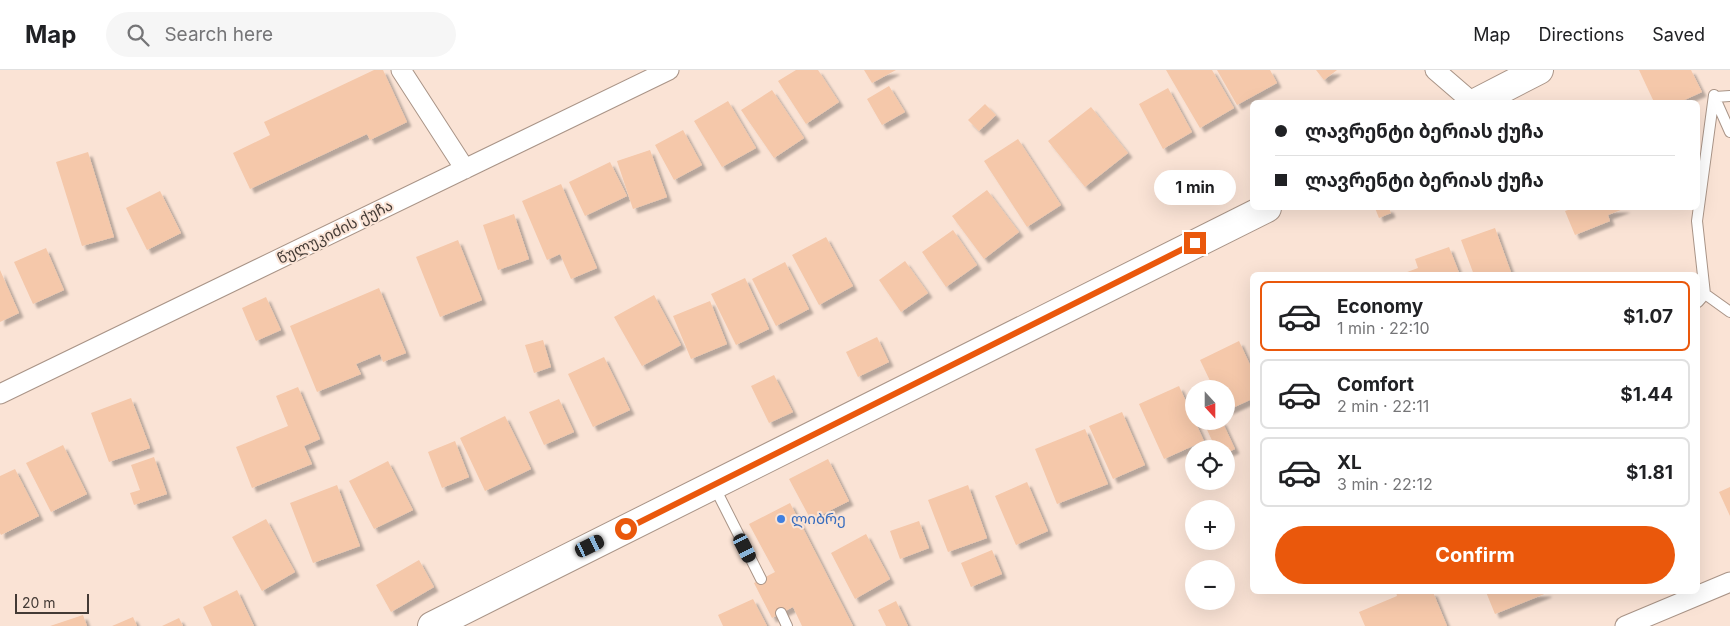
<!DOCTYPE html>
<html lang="en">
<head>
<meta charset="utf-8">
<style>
  body { margin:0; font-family:Inter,"Noto Sans Georgian",sans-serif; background:#f6f6f6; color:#202124; height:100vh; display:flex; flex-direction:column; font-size:19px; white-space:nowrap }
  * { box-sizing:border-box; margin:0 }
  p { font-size:16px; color:#757577 }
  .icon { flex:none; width:28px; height:28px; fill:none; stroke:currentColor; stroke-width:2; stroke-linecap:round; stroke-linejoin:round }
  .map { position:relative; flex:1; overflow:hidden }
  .drawer { position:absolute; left:1250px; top:202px; width:450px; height:322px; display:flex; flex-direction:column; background:#fff; border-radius:8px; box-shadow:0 5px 20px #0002 }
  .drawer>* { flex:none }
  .guide { position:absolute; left:1250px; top:30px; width:450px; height:110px; border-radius:8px; box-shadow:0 5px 20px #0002; display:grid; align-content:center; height:110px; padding:0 25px; background:#fff }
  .needle { width:32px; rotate:159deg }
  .tools { position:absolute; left:1185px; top:310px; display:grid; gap:10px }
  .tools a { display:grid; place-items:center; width:50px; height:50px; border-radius:50%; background:#fff; box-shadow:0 5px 20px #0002; font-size:25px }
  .scale { position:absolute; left:15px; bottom:12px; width:74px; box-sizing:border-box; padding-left:5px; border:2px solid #433a35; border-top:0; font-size:14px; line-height:18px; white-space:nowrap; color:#433a35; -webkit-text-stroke:4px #fae3d5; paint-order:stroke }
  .end { position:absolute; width:22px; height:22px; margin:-11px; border:6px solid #ea580c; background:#fff; box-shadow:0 0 0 2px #fff }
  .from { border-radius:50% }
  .bubble { position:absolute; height:35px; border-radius:18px; background:#fff; box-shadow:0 5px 20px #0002; font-size:16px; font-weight:700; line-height:35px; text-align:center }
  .car { position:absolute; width:15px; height:30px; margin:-15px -8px; border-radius:6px; box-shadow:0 0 4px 1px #0007; background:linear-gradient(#222 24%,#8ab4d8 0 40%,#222 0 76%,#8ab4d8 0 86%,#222 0) }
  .guide b { display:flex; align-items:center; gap:18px; height:48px; font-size:19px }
  .guide b+b { border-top:1px solid #e0e0e0 }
  .guide i { width:12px; height:12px; background:#202124 }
  ul { padding:9px 0 0; list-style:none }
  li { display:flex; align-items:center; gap:15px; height:70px; margin:0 10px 8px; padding:0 15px; border:2px solid #e0e0e0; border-radius:8px }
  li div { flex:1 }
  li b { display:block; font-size:19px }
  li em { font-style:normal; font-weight:700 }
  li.active { border-color:#ea580c }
  li>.icon { width:45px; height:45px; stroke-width:1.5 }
  .button { display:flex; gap:10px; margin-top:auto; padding:10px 25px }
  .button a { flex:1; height:58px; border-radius:30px; background:#ea580c; color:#fff; font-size:20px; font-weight:700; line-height:58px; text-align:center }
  header { display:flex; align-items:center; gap:30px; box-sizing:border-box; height:70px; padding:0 25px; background:#fff; border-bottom:1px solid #e0e0e0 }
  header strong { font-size:24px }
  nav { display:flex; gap:28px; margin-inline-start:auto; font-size:18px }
  .search { width:350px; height:45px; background:#f6f6f6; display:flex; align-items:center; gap:12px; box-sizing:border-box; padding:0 18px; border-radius:28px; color:#757577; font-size:19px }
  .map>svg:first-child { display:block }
</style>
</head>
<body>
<header>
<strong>Map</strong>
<div class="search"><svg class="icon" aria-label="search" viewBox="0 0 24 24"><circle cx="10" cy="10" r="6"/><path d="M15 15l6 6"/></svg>Search here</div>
<nav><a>Map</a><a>Directions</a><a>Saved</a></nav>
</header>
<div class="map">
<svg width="1730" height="556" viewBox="0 0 1730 556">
  <defs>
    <filter id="shadow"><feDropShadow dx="4.5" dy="4.5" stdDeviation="1" flood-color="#0004"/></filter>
  </defs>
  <rect width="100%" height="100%" fill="#fae3d5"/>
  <path fill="#f5c8aa" filter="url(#shadow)" d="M 374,0 L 383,0 L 407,52 L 370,70 L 367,64 L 250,119 L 233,83 L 270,65 L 264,52 Z
    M 796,0 L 818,0 L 839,32 L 806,54 L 778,11 Z
    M 864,0 L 896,0 L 872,13 Z
    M 1166,0 L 1212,0 L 1234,38 L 1200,58 Z
    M 1217,0 L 1270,0 L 1277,13 L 1237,35 Z
    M 1316,0 L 1337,0 L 1324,10 Z
    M 1639,0 L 1691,0 L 1702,22 L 1680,32 L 1654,32 Z
    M 889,16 L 905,42 L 882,55 L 867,29 Z
    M 1168,18 L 1192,62 L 1163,79 L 1139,34 Z
    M 772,20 L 804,68 L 774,88 L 741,40 Z
    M 728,31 L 756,78 L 722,97 L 694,51 Z
    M 985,34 L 996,45 L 979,61 L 968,50 Z
    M 1091,37 L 1128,83 L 1085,117 L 1048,71 Z
    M 683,60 L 702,95 L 674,110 L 655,75 Z
    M 1018,69 L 1061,135 L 1027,157 L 984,91 Z
    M 650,80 L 667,127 L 633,139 L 617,91 Z
    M 88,82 L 114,167 L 82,176 L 56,92 Z
    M 610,92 L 627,126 L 585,146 L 569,112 Z
    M 561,114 L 597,198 L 571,209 L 560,184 L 547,190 L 522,131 Z
    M 987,120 L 1019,162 L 984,189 L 952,146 Z
    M 160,121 L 181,163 L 147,180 L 126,138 Z
    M 1375,138 L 1389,138 L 1391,143 L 1379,148 Z
    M 1567,138 L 1626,138 L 1608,145 L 1610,151 L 1575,165 L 1565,141 L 1568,140 Z
    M 514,144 L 529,189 L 498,200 L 483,155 Z
    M 1495,158 L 1512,205 L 1474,205 L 1461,170 Z
    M 953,160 L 977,195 L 946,217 L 922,182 Z
    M 826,167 L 853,216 L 819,235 L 792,185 Z
    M 458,170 L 482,230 L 440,247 L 416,187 Z
    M 1449,177 L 1460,205 L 1399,205 L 1418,198 L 1415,189 Z
    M 46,178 L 64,220 L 33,234 L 14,192 Z
    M 905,191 L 928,223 L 901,242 L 879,210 Z
    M 785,192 L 809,239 L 776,256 L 752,209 Z
    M 0,200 L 19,243 L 0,252 Z
    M 745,208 L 769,259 L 736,275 L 711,224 Z
    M 379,218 L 406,283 L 383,292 L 380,284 L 356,294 L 361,304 L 317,322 L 290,256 Z
    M 654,225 L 681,275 L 642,296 L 614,247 Z
    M 266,227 L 281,260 L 256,271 L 242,238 Z
    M 710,231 L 727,274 L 691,289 L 673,246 Z
    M 877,267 L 889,292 L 858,307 L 846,282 Z
    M 543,270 L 551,297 L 534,303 L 525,275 Z
    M 1239,271 L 1252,299 L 1252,329 L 1226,341 L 1226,319 L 1214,319 L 1200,290 Z
    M 604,287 L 630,340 L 593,357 L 568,304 Z
    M 774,305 L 793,342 L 769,353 L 751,316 Z
    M 1179,316 L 1204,371 L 1164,389 L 1139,334 Z
    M 298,317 L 320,369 L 304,376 L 312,394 L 252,418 L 236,377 L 288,356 L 276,326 Z
    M 131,328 L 150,378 L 109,392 L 91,343 Z
    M 559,329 L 574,362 L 544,375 L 529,342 Z
    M 1122,342 L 1145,395 L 1113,409 L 1089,356 Z
    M 505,346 L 531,399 L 485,421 L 460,368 Z
    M 1203,351 L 1222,351 L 1235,379 L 1226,383 L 1226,379 L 1216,379 Z
    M 1085,359 L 1108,414 L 1057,434 L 1035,379 Z
    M 455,371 L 469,407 L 442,418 L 428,382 Z
    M 63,375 L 87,424 L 51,442 L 26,393 Z
    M 154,387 L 167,424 L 134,435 L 130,423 L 140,420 L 131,395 Z
    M 828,389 L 849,431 L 811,450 L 789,409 Z
    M 388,391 L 413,440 L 374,459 L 349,411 Z
    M 15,399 L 39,446 L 1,465 L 0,463 L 0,406 Z
    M 1027,412 L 1048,461 L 1016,475 L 995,426 Z
    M 337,415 L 360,476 L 313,493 L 290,433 Z
    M 968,415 L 987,468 L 948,482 L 928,430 Z
    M 1730,417 L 1730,446 L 1719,422 Z
    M 790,433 L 853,556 L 802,556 L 793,537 L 772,548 L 754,513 L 775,502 L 749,454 Z
    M 266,449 L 295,502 L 262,521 L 232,467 Z
    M 919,451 L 929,478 L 900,489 L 890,461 Z
    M 866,464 L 890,509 L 855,529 L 831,483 Z
    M 992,480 L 1002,504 L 971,517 L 961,493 Z
    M 419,490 L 434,517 L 391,542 L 376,515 Z
    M 237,520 L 254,556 L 212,556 L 203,537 Z
    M 1396,522 L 1433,522 L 1447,556 L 1365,556 L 1359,542 L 1397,526 Z
    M 1486,522 L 1547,522 L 1547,523 L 1495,544 Z
    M 753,529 L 767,556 L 723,556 L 718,545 Z
    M 896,531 L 908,556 L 886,556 L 878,540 Z
    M 83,545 L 87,556 L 50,556 Z
    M 133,547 L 137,556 L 112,556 Z
    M 179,548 L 183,556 L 162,556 Z"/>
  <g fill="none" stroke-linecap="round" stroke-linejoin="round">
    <defs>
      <path id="service" d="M 1714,25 L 1697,151 L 1705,224 L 1730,242
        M 1714,26 L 1730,62
        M 1715,27 L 1730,26
        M 1698,232 L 1705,224
        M 714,416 L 761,509
        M 781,543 L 787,556"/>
      <path id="minor" d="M 401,0 L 465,99
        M 1435,0 L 1472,32
        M 0,324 L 669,0
        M 1625,556 L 1730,512"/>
      <path id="secondary" d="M 1477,32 L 1539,0
        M 432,556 L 1267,138"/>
    </defs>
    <use href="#service" stroke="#a99487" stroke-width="12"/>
    <use href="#minor" stroke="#a99487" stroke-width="21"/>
    <use href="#secondary" stroke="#a99487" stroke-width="30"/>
    <use href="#service" stroke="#fff" stroke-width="10"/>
    <use href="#minor" stroke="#fff" stroke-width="19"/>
    <use href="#secondary" stroke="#fff" stroke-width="28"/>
  </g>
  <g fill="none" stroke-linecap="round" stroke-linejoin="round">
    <path stroke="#ea580c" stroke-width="6" d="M 626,459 L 1195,173"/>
  </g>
  <circle fill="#3f7fe0" stroke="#fae3d5" stroke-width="2" cx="781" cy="449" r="5"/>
  <g text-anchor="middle" stroke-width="4" stroke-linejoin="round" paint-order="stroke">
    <g font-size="15" fill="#433a35" stroke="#fae3d5">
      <text transform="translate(335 162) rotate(-26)" y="5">წულუკიძის ქუჩა</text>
    </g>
    <g font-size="15" fill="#366cbe" stroke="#fae3d5" text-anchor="start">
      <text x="791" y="454">ლიბრე</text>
    </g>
  </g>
</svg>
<div class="tools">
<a><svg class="needle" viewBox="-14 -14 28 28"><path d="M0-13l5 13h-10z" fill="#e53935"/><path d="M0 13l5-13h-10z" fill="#757577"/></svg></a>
<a><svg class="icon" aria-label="locate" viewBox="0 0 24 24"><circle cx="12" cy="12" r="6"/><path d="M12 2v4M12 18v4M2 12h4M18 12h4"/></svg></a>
<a>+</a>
<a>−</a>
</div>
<div class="scale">20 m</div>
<i class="end from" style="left:626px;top:459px"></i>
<i class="end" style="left:1195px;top:173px"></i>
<div class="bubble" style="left:1154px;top:100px;width:82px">1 min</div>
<i class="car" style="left:590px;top:476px;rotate:64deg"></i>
<i class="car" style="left:745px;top:478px;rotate:153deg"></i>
<div class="guide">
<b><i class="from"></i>ლავრენტი ბერიას ქუჩა</b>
<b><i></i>ლავრენტი ბერიას ქუჩა</b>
</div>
<section class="drawer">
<ul>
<li class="active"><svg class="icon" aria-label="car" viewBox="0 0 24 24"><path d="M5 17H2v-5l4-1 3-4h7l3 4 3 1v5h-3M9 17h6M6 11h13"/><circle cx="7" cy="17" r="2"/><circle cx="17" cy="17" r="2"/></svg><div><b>Economy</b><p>1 min · 22:10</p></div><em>$1.07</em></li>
<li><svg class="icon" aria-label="car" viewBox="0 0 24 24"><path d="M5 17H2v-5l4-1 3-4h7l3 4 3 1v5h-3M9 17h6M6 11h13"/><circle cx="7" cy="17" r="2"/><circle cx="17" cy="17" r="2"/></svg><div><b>Comfort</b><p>2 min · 22:11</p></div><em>$1.44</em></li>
<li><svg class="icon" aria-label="car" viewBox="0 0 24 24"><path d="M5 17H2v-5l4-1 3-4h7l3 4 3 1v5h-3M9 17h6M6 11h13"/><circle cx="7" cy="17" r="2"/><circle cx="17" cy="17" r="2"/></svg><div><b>XL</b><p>3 min · 22:12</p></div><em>$1.81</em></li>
</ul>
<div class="button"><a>Confirm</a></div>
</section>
</div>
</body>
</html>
